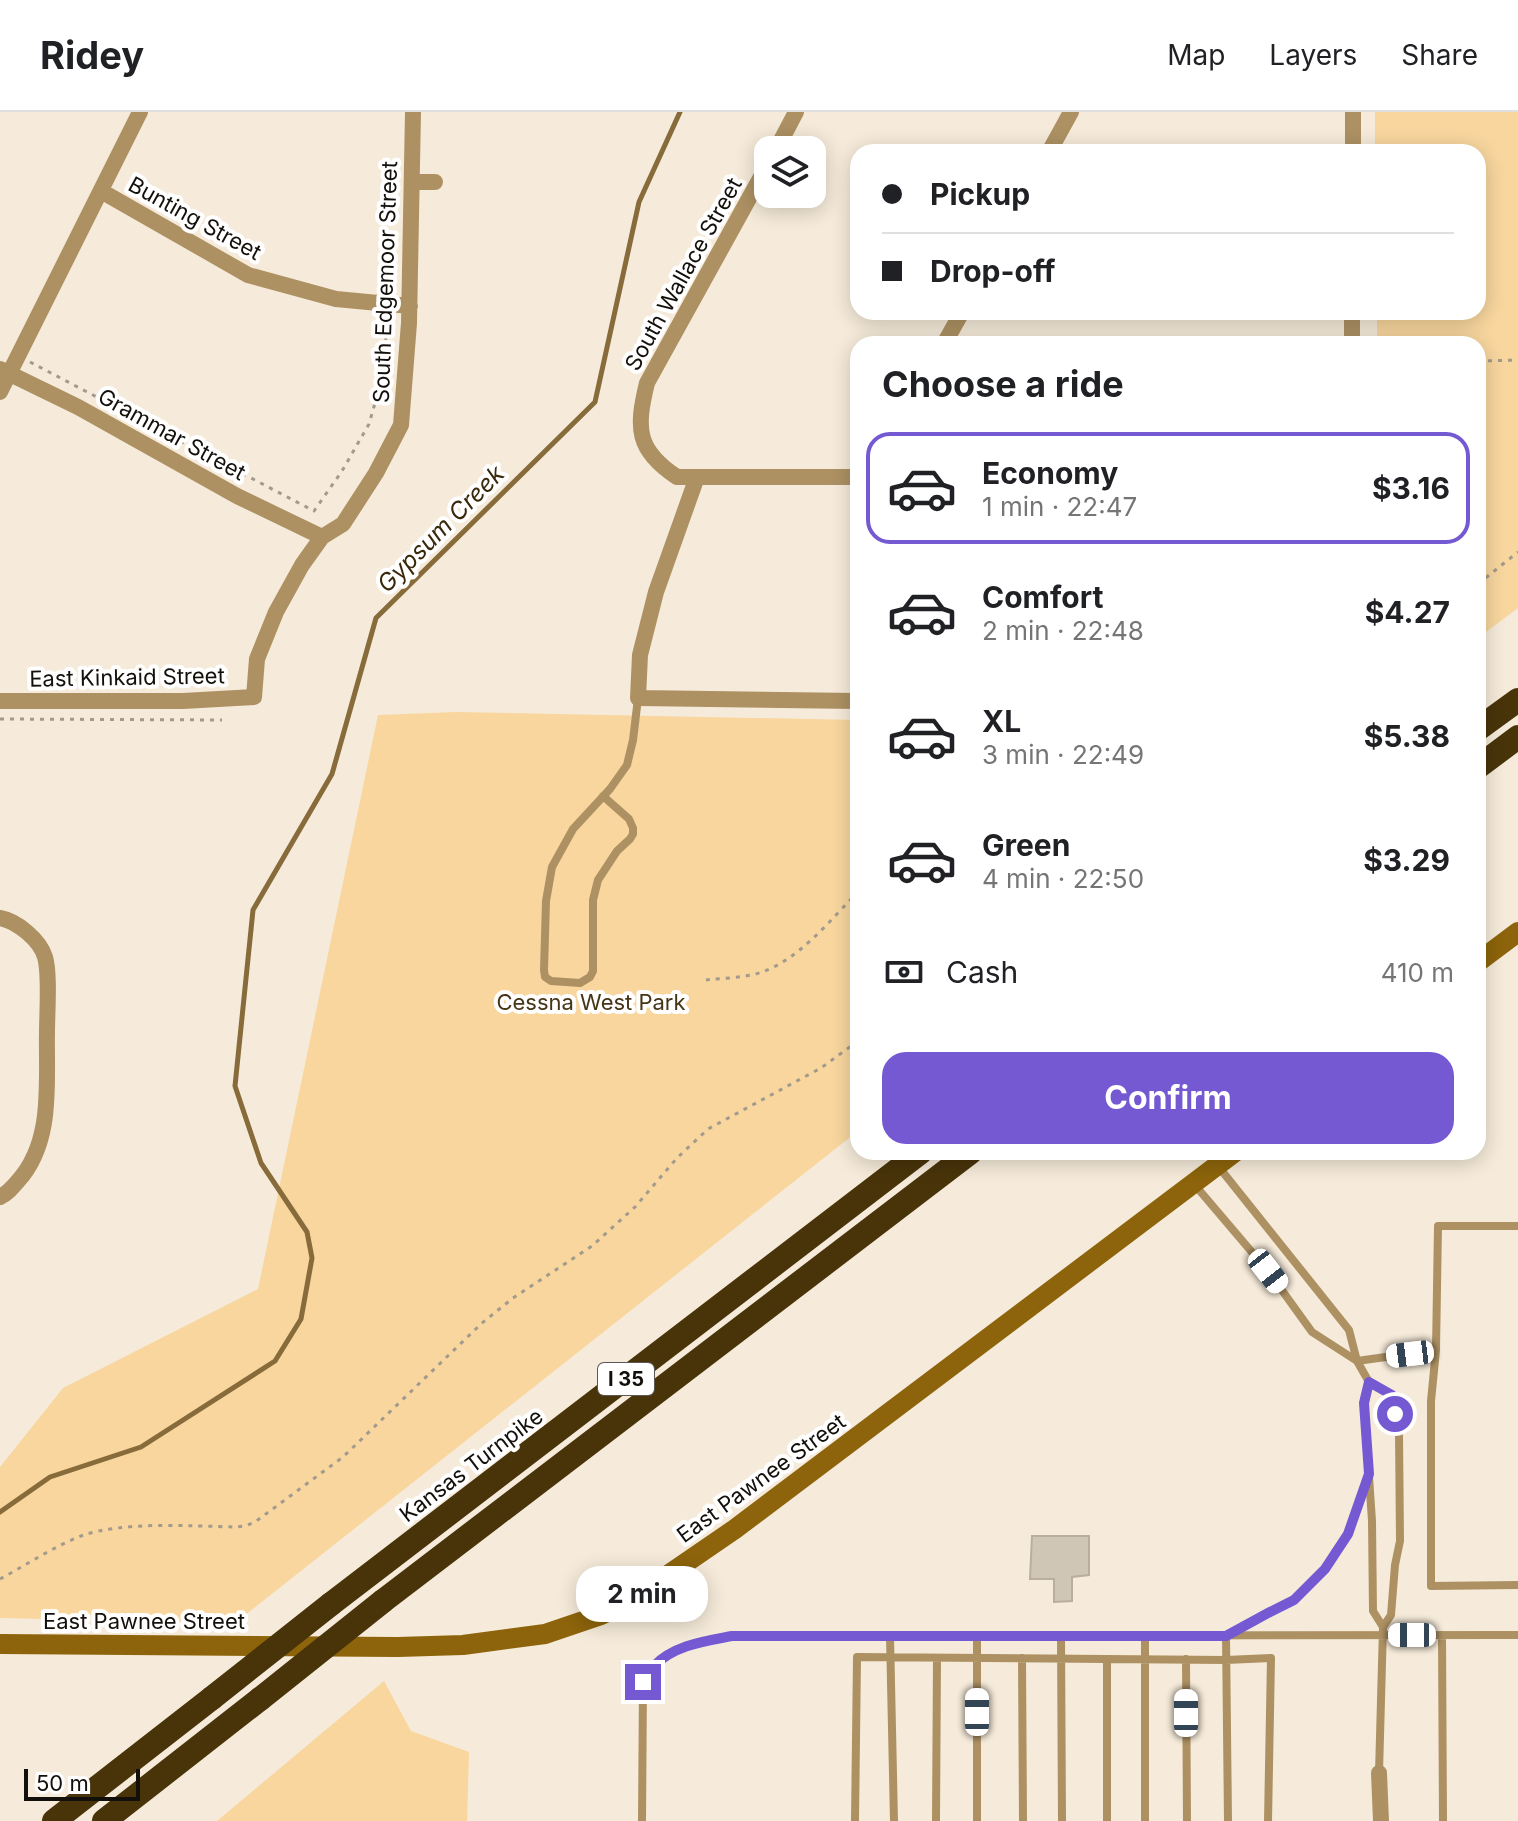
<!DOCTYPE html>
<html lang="en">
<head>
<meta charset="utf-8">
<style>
  body { margin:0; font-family:Inter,sans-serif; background:#f6f6f6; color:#202124; height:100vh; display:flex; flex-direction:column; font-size:30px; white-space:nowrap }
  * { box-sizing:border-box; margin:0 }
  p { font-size:26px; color:#757577 }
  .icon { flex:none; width:44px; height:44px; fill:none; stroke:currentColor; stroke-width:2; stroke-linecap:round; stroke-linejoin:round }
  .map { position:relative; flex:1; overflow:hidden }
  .sheet { position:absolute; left:850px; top:224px; width:636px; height:824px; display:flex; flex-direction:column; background:#fff; border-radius:24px; box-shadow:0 4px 20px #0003 }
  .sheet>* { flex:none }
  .hud { position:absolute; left:850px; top:32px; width:636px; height:176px; border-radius:24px; box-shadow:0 4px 20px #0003; display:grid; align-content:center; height:176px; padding:0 32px; background:#fff }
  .tools { position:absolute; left:754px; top:24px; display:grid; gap:16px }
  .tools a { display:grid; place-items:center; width:72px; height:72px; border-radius:16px; background:#fff; box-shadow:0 4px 20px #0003; font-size:40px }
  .scale { position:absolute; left:24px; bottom:20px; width:116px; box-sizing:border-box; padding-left:8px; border:4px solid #130f0a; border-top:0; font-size:22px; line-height:28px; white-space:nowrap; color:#130f0a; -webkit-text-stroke:6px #fff; paint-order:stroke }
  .end { position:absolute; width:36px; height:36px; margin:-18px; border:10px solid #7459d3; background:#fff; box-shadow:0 0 0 4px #fff }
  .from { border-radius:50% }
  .bubble { position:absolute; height:56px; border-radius:24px; background:#fff; box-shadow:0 4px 20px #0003; font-size:26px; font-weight:700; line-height:56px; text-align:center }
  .car { position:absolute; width:24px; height:48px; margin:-24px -12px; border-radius:10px; box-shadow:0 0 6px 2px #0007; background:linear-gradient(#fff 24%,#345 0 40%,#fff 0 76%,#345 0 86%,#fff 0) }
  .hud b { display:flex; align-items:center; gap:28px; height:76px; font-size:30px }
  .hud b+b { border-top:2px solid #e0e0e0 }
  .hud i { width:20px; height:20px; background:#202124 }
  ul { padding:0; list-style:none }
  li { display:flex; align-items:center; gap:24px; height:112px; margin:0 16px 12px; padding:0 16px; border:4px solid transparent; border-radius:24px }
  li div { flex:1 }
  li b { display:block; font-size:30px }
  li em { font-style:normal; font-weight:700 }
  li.on { border-color:#7459d3 }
  li>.icon { width:72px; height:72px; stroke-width:1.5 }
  h2 { padding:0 32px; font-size:36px; line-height:96px }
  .pay { display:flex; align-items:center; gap:20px; height:88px; padding:0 32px; font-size:30px }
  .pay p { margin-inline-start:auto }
  .button { display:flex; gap:16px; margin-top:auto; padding:16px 32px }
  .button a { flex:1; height:92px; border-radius:24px; background:#7459d3; color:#fff; font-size:32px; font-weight:700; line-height:92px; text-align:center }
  header { display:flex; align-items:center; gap:48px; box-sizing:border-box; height:112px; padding:0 40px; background:#fff; border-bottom:2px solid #e0e0e0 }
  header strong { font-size:38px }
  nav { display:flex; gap:44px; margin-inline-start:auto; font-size:28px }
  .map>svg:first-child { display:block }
</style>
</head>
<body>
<header>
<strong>Ridey</strong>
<nav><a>Map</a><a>Layers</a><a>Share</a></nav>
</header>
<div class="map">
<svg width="1518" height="1709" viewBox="0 0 1518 1709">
  <rect width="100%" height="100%" fill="#f6ebda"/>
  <path fill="#f8d69e" d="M 1375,0 L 1518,0 L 1518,496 L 1478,526 L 1478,232 L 1377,232 L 1377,200 L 1478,200 L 1478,40 L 1375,40 Z
    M 456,600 L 858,608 L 858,1019 L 235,1511 L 0,1506 L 0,1355 L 63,1276 L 258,1177 L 378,603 Z
    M 384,1569 L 411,1619 L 469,1640 L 467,1709 L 217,1709 Z"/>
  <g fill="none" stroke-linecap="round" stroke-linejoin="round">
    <path stroke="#876b3a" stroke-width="5" d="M 0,1400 L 50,1365 L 141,1335 L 275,1249 L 301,1207 L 312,1146 L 307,1120 L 261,1051 L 235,974 L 253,798 L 332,662 L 376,506 L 595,290 L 639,90 L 680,0"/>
  </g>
  <path fill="#d0c6b5" stroke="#b9af9e" stroke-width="2" d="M 1032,1424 L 1089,1424 L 1089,1463 L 1072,1465 L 1072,1489 L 1054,1490 L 1054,1467 L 1030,1467 Z"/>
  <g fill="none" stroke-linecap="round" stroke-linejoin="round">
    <path stroke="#a29a8d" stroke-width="3" stroke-dasharray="4 6" stroke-linecap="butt" d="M 1478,249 L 1518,248
      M 30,250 L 314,399 L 342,359 L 369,312 L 383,263 L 387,210 L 392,210
      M 1478,472 L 1518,440
      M 0,607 L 222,608
      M 706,868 C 724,866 745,866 762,860 C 801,846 830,808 858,780
      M 0,1467 C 26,1453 53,1435 81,1424 C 122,1409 191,1414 235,1415 L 245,1414 L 255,1410 L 343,1345 L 482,1211 L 513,1186 L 592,1134 L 635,1095 L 677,1046 L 708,1017 L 821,956 L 858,929"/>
    <path stroke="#ad9163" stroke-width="8" d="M 603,684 L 629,707 L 633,716 L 633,722 L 630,727 L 617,739 L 598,768 L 593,788 L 593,859 L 590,865 L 580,871 L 551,869 L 545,865 L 544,858 L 546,789 L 552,755 L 573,717 L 610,677 L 627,653 L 633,628 L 638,586
      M 1218,1054 L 1349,1218 L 1357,1249 L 1369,1270 L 1392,1283 L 1399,1320 L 1400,1429 L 1395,1453 L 1391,1503 L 1383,1515 L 1379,1661
      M 1194,1072 L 1268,1159 L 1312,1220 L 1357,1249 L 1436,1238 L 1431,1289 L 1431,1474 L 1518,1473
      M 1436,1238 L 1438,1114 L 1518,1114
      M 1369,1270 L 1364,1291 L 1372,1409 L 1373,1499 L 1383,1515
      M 1442,1523 L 1443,1709
      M 890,1524 L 894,1709
      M 1061,1524 L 1062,1709
      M 1145,1524 L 1145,1709
      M 1022,1546 L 1023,1709
      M 1186,1547 L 1187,1709
      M 642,1709 L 643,1570 C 647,1565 650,1558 654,1554 C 674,1532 706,1529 732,1524 L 1518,1523
      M 855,1709 L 857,1545 L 1226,1548 L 1271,1546 L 1268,1709
      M 936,1709 L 937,1546
      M 977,1709 L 977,1524
      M 1107,1709 L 1107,1547
      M 1228,1709 L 1226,1524 L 1270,1500 L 1294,1488 L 1325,1457 L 1348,1422 L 1369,1362"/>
    <path stroke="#ad9163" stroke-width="16" d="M 776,38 L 796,0
      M 1049,40 L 1071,0
      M 1353,40 L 1353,0
      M 768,52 L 647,271 C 636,316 636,338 677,365 L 858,365
      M 412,70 L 435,70
      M 101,79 L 248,163 L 336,187 L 410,194
      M 944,232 L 962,200
      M 1352,232 L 1352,200
      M 0,257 L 78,295 L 237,384 L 322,425
      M 0,280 L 140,0
      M 697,365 L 656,480 L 640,543 L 638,586 L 858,589
      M 0,589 L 183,589 L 254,585 L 257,547 L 276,500 L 302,453 L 322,425 L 343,412 L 376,361 L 401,313 L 409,211 L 413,0
      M 0,806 C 17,809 40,828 45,845 C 50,862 47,901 47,920 C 46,970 54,1029 18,1069 C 12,1076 8,1081 0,1085
      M 1379,1661 L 1381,1709"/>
    <path stroke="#8d640b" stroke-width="20" d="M 1478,850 L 1518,820
      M 0,1532 L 398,1535 L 463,1533 L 545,1522 L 601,1503 L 630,1489 L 735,1417 L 1235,1040"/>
    <path stroke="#49340a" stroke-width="24" d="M 1478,617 L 1518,588
      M 1478,655 L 1518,625
      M 383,1489 L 971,1040
      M 331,1492 L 921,1040
      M 54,1709 L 212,1586
      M 104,1709 L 260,1587"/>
    <path stroke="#49340a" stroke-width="24" d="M 212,1586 L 331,1492
      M 260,1587 L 383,1489"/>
  </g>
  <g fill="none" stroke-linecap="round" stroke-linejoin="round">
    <path stroke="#7459d3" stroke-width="10" d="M 643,1570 C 647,1565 650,1558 654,1554 C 674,1533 706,1529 732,1524 L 1226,1524 L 1270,1500 L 1294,1488 L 1325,1457 L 1348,1422 L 1369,1362 L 1364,1291 L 1369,1270 L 1392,1283 L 1395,1302"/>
  </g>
  <g text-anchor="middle" stroke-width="8" stroke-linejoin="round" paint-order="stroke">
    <rect fill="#fff" stroke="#5a5754" stroke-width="2" x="598" y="1251" width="56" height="32" rx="6"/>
    <g font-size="20" font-weight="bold" fill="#130f0a">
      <text x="626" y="1274">I 35</text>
    </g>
    <g font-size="22" fill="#130f0a" stroke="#fff">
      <text transform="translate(195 106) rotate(29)" y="8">Bunting Street</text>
      <text transform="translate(683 162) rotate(-61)" y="8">South Wallace Street</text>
      <text transform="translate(385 170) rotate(-88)" y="8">South Edgemoor Street</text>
      <text transform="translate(172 322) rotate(29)" y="8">Grammar Street</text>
      <text transform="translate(127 565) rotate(-1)" y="8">East Kinkaid Street</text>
      <text transform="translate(471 1353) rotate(-37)" y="8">Kansas Turnpike</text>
      <text transform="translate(761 1366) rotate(-36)" y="8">East Pawnee Street</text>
      <text x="144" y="1517">East Pawnee Street</text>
    </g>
    <g font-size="22" fill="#463517" stroke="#fff">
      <text x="591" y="898">Cessna West Park</text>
    </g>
    <g font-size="24" font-style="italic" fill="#392809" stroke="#fff">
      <text transform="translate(441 417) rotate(-45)" y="8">Gypsum Creek</text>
    </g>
  </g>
</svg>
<div class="tools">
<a><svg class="icon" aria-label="layers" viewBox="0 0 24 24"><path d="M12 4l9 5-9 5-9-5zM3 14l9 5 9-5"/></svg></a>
</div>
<div class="scale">50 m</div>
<i class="end from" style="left:1395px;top:1302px"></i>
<i class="end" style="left:643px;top:1570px"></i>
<div class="bubble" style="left:576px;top:1454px;width:132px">2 min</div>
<i class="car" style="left:1268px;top:1159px;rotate:142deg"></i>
<i class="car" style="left:1410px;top:1242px;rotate:263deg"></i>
<i class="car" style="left:1412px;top:1523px;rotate:270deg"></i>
<i class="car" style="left:977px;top:1600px;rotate:0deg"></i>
<i class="car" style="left:1186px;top:1601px;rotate:0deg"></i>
<div class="hud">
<b><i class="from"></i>Pickup</b>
<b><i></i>Drop-off</b>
</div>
<section class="sheet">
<h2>Choose a ride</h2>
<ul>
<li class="on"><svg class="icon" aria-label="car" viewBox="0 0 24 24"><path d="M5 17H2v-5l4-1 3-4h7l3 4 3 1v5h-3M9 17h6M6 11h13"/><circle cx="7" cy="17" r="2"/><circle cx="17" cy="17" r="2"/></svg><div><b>Economy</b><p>1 min · 22:47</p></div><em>$3.16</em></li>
<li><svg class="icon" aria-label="car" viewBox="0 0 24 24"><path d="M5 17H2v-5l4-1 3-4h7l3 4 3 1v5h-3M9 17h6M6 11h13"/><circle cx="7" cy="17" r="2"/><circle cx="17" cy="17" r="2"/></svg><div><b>Comfort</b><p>2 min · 22:48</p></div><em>$4.27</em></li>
<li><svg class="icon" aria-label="car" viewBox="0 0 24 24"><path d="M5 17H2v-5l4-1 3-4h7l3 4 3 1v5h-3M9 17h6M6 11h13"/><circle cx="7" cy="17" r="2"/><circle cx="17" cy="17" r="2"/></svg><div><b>XL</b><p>3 min · 22:49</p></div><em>$5.38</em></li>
<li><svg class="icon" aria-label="car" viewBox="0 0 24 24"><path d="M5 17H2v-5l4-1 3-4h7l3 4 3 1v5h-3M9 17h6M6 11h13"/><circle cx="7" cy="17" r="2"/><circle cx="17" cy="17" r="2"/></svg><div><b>Green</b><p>4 min · 22:50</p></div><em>$3.29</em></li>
</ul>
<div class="pay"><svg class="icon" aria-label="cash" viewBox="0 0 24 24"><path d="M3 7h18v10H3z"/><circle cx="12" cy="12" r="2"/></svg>Cash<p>410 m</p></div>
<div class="button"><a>Confirm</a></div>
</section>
</div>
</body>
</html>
